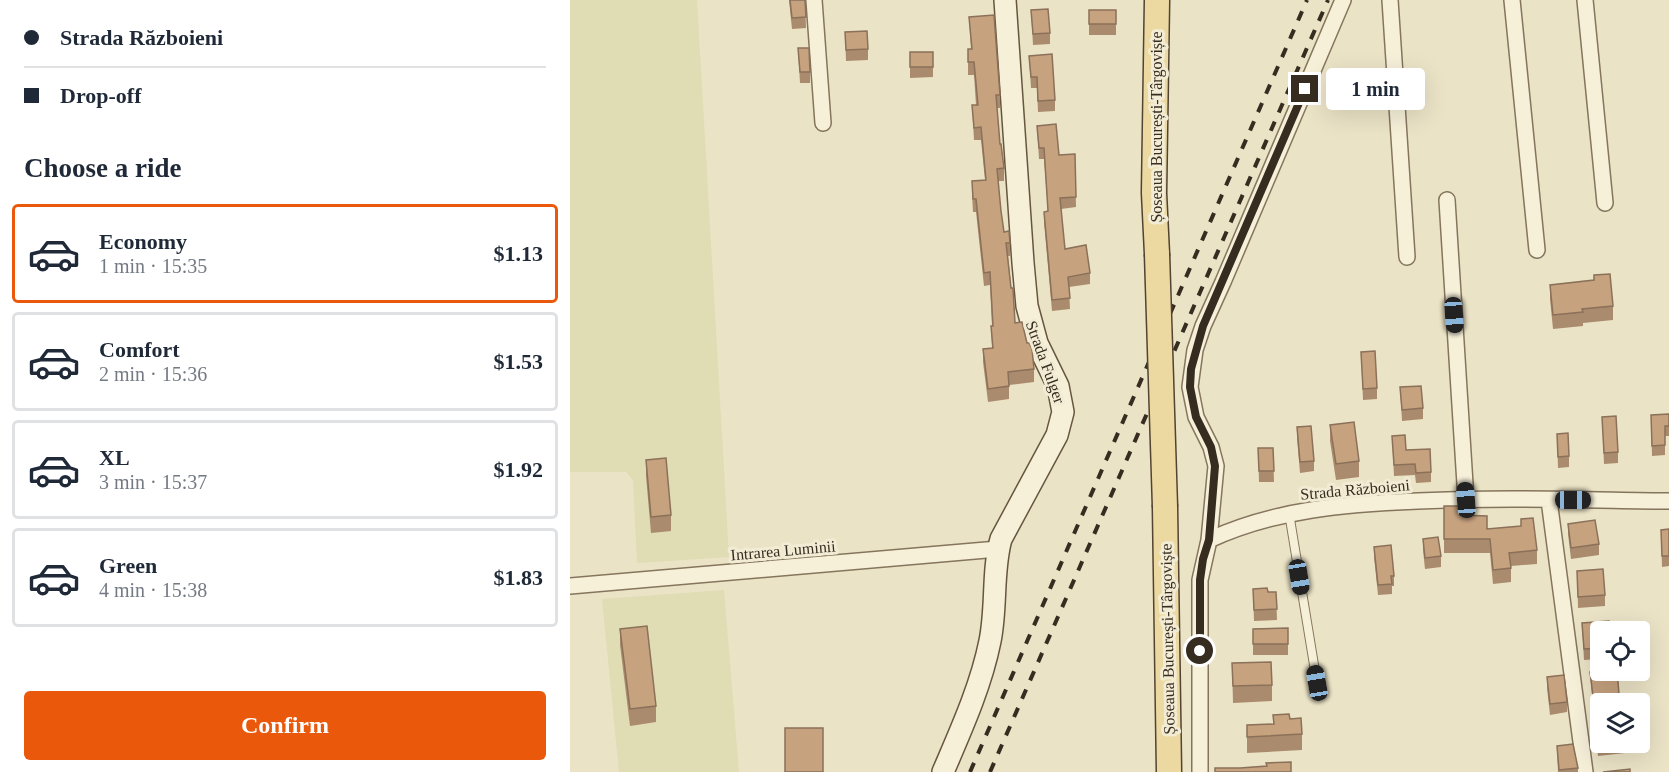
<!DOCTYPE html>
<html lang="en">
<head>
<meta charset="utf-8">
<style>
  body { margin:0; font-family:Georgia,serif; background:#f2f2f3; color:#1f2937; height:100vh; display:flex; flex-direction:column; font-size:22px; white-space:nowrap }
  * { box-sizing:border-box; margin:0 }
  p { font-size:20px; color:#747a83 }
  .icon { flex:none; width:33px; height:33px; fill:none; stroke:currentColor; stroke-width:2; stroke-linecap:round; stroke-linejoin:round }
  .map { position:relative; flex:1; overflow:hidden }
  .drawer { display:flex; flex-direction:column; background:#fff; width:570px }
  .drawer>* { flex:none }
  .banner { display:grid; align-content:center; height:132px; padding:0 24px; background:#fff }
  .tools { position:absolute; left:1020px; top:621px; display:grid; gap:12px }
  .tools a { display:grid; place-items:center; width:60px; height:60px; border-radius:6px; background:#fff; box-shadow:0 6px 24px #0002; font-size:30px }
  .end { position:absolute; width:27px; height:27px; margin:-14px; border:8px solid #362c20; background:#fff; box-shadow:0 0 0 3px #fff }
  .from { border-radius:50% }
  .bubble { position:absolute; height:42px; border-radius:6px; background:#fff; box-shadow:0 6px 24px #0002; font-size:20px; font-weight:600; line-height:42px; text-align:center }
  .car { position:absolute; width:18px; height:36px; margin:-18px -9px; border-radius:8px; box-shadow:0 0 4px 2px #0007; background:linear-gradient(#222 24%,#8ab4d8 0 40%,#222 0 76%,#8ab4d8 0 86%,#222 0) }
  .banner b { display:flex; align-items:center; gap:21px; height:57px; font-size:22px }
  .banner b+b { border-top:2px solid #e0e1e3 }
  .banner i { width:15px; height:15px; background:#1f2937 }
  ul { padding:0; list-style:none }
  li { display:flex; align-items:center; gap:18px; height:99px; margin:0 12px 9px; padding:0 12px; border:3px solid #e0e1e3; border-radius:6px }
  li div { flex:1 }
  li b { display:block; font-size:22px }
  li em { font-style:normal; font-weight:600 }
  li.selected { border-color:#ea580c }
  li>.icon { width:54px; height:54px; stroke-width:1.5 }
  h2 { padding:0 24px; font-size:27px; line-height:72px }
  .primary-button { display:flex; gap:12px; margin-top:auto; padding:12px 24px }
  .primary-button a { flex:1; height:69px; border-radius:6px; background:#ea580c; color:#fff; font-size:24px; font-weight:600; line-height:69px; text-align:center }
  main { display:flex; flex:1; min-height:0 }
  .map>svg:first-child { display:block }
</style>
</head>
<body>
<main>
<section class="drawer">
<div class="banner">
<b><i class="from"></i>Strada Războieni</b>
<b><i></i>Drop-off</b>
</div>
<h2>Choose a ride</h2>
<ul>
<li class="selected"><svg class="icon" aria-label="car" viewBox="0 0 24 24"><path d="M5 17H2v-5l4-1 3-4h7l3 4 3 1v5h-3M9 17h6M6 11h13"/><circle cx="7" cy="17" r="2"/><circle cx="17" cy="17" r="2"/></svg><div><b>Economy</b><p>1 min · 15:35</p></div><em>$1.13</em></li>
<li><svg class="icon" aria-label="car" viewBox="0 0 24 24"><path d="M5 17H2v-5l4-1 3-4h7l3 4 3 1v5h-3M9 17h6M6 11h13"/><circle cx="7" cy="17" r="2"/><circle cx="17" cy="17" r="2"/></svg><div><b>Comfort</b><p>2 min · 15:36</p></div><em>$1.53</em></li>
<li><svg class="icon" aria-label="car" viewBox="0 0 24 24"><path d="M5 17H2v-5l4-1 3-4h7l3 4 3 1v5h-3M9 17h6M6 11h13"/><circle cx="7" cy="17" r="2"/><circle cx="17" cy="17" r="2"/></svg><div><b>XL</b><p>3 min · 15:37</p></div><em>$1.92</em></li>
<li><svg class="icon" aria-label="car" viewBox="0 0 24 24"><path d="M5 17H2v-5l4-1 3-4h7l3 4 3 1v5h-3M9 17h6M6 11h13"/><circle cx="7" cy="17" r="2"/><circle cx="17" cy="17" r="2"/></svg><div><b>Green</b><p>4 min · 15:38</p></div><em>$1.83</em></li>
</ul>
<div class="primary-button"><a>Confirm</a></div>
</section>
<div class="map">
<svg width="1099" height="772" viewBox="0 0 1099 772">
  <rect width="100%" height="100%" fill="#ebe3c6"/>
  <path fill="#e0dcb4" d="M 0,0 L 127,0 L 159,557 L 67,563 L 63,480 L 56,472 L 0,472 Z
    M 154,590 L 169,772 L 49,772 L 32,599 Z"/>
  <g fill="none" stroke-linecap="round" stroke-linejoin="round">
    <defs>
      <path id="lane" d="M 719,513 L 747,683"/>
      <path id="street" d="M 244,0 L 253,123
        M 820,0 L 837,257
        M 942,0 L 967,250
        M 1015,0 L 1035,203
        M 877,200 L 896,500
        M 979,500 L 1015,772
        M 639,540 C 706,509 776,504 848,501 C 932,497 1015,500 1099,501
        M 0,586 L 428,549
        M 630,772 L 630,580 L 639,540 L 646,466 L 641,447 L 626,417 L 620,387 L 625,350 L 633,326 L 653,282 L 773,0"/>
      <path id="secondary" d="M 373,772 C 391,730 411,686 420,641 C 427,607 422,571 431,539 L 487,435 L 493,412 L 488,386 L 467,343 L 457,306 L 453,263 L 435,0"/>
      <path id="primary" d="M 587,0 L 584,193 L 587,254
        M 595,507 L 599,772"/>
    </defs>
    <use href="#lane" stroke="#85755d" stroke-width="10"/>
    <use href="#street" stroke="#85755d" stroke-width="18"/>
    <use href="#secondary" stroke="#665640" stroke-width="24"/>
    <use href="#primary" stroke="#534331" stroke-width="27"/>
    <use href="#lane" stroke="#f6f0d9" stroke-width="8"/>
    <use href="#street" stroke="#f6f0d9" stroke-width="15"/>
    <use href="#secondary" stroke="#f6f0d9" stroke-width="21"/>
    <use href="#primary" stroke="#ebd9a1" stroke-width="24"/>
    <path stroke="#362c20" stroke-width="4" stroke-dasharray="10 10" stroke-linecap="butt" d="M 400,772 L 737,0
      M 420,772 L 758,0"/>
    <defs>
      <path id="primary-bridge" d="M 587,254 L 595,507"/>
    </defs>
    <use href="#primary-bridge" stroke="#534331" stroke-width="27" stroke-linecap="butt"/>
    <use href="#primary-bridge" stroke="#ebd9a1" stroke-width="24"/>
  </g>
  <path fill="#aa8b6d" d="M 219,0 L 235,0 L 236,28 L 222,29 Z
    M 461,10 L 480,33 L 480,44 L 463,45 Z
    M 519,10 L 546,10 L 546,35 L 519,35 Z
    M 399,17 L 430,95 L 430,108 L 427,108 L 430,144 L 434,168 L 434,181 L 428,181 L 431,211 L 434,232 L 440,243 L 440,256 L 438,256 L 445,323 L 457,343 L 464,369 L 464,382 L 439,385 L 439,399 L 418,402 L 413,362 L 413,349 L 422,348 L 421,326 L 422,326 L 420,285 L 414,286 L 406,212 L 403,212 L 402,194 L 402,181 L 415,180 L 411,140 L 404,140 L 402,105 L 406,105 L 404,75 L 398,75 L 398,49 L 401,49 Z
    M 275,32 L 298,49 L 298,60 L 276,61 Z
    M 228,48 L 240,72 L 240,83 L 230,83 Z
    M 340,52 L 363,52 L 363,77 L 340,78 Z
    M 459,56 L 485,100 L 485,111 L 468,112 L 467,88 L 461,88 Z
    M 467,126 L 489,155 L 505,154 L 506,207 L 491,209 L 495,249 L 520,273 L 520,284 L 499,287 L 500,309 L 482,311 L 474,222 L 474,212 L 478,211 L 474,159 L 469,159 Z
    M 1024,280 L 1043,306 L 1043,320 L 1013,323 L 1013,326 L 983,329 L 980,299 L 980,285 Z
    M 791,352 L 807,388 L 807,399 L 793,400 Z
    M 830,387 L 853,408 L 853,419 L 832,421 Z
    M 1099,414 L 1099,436 L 1095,436 L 1095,455 L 1082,456 L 1081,415 Z
    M 1032,417 L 1048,452 L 1048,463 L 1034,464 Z
    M 760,425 L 789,461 L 789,477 L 766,480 L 760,441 Z
    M 727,427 L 744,461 L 744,471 L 730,473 L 727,438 Z
    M 987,434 L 999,456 L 999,467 L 988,468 Z
    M 822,436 L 836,450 L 861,472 L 861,482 L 846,483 L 845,475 L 824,476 Z
    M 688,448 L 703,448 L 704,482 L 689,482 Z
    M 76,460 L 101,515 L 101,531 L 81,533 L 76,476 Z
    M 874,506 L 890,515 L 917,529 L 951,526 L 951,519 L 967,550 L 967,564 L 941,566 L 941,582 L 923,584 L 920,553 L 874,553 Z
    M 998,524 L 1029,544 L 1029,555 L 1001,559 L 998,534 Z
    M 1099,529 L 1099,566 L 1092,567 L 1091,530 Z
    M 853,539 L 871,556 L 871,567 L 855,569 L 853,550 Z
    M 804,547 L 824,576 L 824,586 L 822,586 L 822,594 L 808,595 L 804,557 Z
    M 1007,571 L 1035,595 L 1035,606 L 1008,608 Z
    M 683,589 L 698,592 L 706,592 L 707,620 L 684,621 Z
    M 1012,623 L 1030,632 L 1030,659 L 1014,660 Z
    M 718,628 L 718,655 L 683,655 L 683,629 Z
    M 50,629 L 86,706 L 86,722 L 60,726 L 50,645 Z
    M 662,663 L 702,685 L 702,701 L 663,703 Z
    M 1020,672 L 1049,694 L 1049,704 L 1030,704 L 1030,707 L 1023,707 Z
    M 977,677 L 997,702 L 997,712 L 980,715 L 977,688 Z
    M 703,715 L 720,719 L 732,734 L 732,750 L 677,753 L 677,725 L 703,724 Z
    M 1025,722 L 1055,742 L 1055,753 L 1028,756 L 1025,733 Z
    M 987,746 L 1008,768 L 1008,772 L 988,772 Z"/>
  <path fill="#c6a27f" stroke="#8b7159" stroke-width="1.5" d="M 220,0 L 235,0 L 236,17 L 222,18 Z
    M 478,9 L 480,33 L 463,34 L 461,10 Z
    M 519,10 L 546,10 L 546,24 L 519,24 Z
    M 424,15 L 430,95 L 426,95 L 430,144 L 431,144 L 434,168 L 427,169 L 431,211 L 434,232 L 439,231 L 440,243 L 436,243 L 441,288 L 443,288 L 445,323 L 452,322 L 457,343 L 459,343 L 462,349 L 464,369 L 438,372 L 439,386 L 418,389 L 413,349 L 423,348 L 421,326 L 423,326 L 420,272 L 414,273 L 406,199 L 403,199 L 402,181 L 416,180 L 411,127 L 404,128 L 402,105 L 408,105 L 404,62 L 398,62 L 398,49 L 402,49 L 399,17 Z
    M 297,31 L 298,49 L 276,50 L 275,32 Z
    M 228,48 L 239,48 L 240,72 L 230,72 Z
    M 340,52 L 363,52 L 363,67 L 340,67 Z
    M 482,54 L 485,100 L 468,101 L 467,77 L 461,77 L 459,56 Z
    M 486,124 L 489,155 L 505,154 L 506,197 L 490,198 L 495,249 L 516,245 L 520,273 L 498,277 L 500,298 L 482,300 L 474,212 L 478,211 L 474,148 L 469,148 L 467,126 Z
    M 1040,274 L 1043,306 L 1012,309 L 1013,312 L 983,315 L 980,285 L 1024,280 L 1024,275 Z
    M 805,351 L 807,388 L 793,389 L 791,352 Z
    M 851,386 L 853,408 L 832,410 L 830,387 Z
    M 1099,414 L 1099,426 L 1095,426 L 1095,445 L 1082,446 L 1081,415 Z
    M 1046,416 L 1048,452 L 1034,453 L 1032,417 Z
    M 784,422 L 789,461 L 766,464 L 760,425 Z
    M 741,426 L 744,461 L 730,462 L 727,427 Z
    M 998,433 L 999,456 L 988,457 L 987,434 Z
    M 835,435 L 836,450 L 860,449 L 861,472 L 846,473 L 845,464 L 824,465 L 822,436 Z
    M 688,448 L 703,448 L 704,471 L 689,471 Z
    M 96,458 L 101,515 L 81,517 L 76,460 Z
    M 874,506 L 890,506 L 890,515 L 917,516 L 917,529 L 951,526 L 951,519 L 963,518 L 967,550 L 939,553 L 941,568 L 923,570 L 920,539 L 874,539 Z
    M 1025,520 L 1029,544 L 1001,548 L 998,524 Z
    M 1099,529 L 1099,556 L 1092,556 L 1091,530 Z
    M 868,537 L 871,556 L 855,558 L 853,539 Z
    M 821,545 L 824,576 L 821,576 L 822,584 L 808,585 L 804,547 Z
    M 1033,569 L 1035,595 L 1008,597 L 1007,571 Z
    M 697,588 L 698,592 L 706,592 L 707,609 L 684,610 L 683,589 Z
    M 1039,621 L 1040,632 L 1030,632 L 1030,648 L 1014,649 L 1012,623 Z
    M 77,626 L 86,706 L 60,709 L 50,629 Z
    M 718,628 L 718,644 L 683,644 L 683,629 Z
    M 701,662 L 702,685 L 663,686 L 662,663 Z
    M 1036,670 L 1047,670 L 1049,694 L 1023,696 L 1020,672 Z
    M 994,675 L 997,702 L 980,704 L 977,677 Z
    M 719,714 L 720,719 L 731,718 L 732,734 L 677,737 L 677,725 L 704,724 L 703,715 Z
    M 1025,722 L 1030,722 L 1030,742 L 1054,742 L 1028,746 Z
    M 215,728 L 253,728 L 253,772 L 215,772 Z
    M 1003,744 L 1008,768 L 989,770 L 987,746 Z
    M 721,762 L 721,772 L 645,772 L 645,768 L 670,768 L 697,766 L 696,763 Z
    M 1060,769 L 1060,772 L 1033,772 Z"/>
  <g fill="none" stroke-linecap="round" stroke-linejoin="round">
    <path stroke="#362c20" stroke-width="8" d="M 630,651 L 630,580 L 633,559 L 639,540 L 645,466 L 641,447 L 626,417 L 620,387 L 621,369 L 633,326 L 735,89"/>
  </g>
  <g text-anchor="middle" stroke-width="6" stroke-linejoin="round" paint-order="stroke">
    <g font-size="16" fill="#362c20" stroke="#f3ecd5">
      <text transform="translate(586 127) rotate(-90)" y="6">Șoseaua București-Târgoviște</text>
      <text transform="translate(476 362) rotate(70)" y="6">Strada Fulger</text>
      <text transform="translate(785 489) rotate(-5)" y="6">Strada Războieni</text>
      <text transform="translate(213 550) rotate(-5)" y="6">Intrarea Luminii</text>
      <text transform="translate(597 639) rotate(-91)" y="6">Șoseaua București-Târgoviște</text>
    </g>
  </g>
</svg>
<div class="tools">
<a><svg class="icon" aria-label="locate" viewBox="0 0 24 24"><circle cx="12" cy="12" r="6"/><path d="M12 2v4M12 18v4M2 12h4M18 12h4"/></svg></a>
<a><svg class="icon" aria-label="layers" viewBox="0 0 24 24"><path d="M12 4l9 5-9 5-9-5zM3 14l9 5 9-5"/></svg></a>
</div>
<i class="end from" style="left:630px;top:651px"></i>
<i class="end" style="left:735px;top:89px"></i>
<div class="bubble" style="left:756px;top:68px;width:99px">1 min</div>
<i class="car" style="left:884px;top:315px;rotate:176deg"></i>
<i class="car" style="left:896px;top:500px;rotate:356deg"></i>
<i class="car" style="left:1003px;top:500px;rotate:90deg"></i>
<i class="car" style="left:729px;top:577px;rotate:171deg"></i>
<i class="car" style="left:747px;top:683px;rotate:350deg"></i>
</div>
</main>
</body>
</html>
